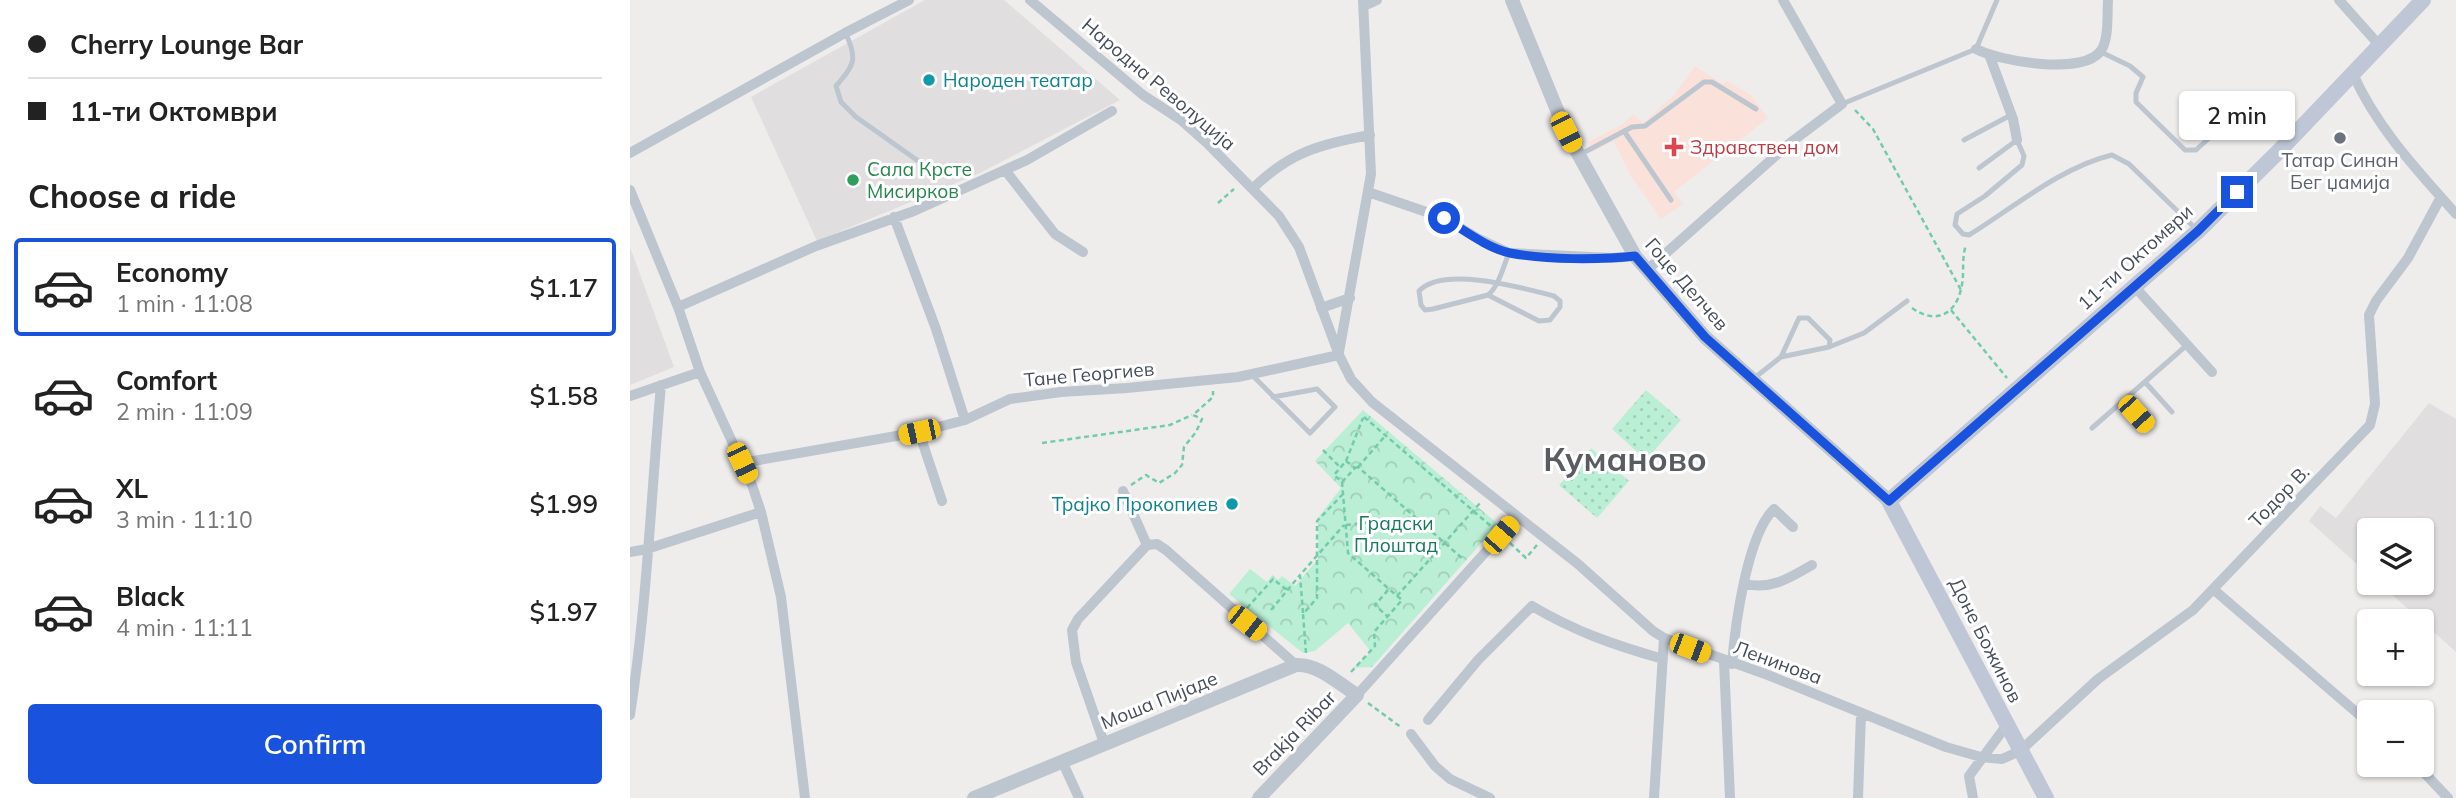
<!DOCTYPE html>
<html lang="en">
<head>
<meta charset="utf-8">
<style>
  body { margin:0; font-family:Mulish,sans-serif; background:#f2f2f2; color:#222; height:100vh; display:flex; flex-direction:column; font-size:26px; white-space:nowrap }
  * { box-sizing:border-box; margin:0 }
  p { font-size:23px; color:#767676 }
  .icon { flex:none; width:38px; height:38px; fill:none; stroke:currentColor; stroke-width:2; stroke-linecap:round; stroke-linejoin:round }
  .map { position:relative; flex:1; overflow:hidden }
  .sheet { display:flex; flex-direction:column; background:#fff; width:630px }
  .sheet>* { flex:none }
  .top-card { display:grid; align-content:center; height:154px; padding:0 28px; background:#fff }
  .tools { position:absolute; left:1727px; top:518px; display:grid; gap:14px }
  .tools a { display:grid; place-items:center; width:77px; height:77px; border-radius:7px; background:#fff; box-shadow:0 2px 5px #0004; font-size:35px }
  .end { position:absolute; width:32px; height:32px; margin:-16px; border:9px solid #1953dd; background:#fff; box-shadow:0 0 0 4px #fff }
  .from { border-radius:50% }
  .bubble { position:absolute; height:49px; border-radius:7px; background:#fff; box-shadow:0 2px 5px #0004; font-size:23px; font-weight:600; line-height:49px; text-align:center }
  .car { position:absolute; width:21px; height:42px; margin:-21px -10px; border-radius:9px; box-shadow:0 0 5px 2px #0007; background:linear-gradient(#f5c518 24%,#345 0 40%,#f5c518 0 76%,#345 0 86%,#f5c518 0) }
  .top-card b { display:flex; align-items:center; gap:24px; height:66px; font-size:26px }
  .top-card b+b { border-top:2px solid #e0e0e0 }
  .top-card i { width:18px; height:18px; background:#222 }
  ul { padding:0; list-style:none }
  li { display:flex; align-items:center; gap:21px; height:98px; margin:0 14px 10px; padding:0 14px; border:4px solid transparent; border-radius:7px }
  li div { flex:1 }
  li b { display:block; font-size:26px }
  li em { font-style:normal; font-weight:600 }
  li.on { border-color:#1953dd }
  li>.icon { width:63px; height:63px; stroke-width:1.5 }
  h2 { padding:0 28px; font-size:32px; line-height:84px }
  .action { display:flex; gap:14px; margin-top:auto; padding:14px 28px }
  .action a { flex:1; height:80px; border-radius:7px; background:#1953dd; color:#fff; font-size:28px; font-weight:600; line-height:80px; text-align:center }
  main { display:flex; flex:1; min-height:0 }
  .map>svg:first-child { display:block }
</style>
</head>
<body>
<main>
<section class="sheet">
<div class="top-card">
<b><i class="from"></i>Cherry Lounge Bar</b>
<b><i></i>11-ти Октомври</b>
</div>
<h2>Choose a ride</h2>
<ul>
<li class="on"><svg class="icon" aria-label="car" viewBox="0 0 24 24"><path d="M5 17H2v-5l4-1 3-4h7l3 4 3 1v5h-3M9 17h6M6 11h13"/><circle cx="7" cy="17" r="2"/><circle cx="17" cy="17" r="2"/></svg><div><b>Economy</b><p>1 min · 11:08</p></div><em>$1.17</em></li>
<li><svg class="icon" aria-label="car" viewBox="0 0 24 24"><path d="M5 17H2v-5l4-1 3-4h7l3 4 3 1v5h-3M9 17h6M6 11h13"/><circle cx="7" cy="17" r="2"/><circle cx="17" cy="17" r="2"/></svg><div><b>Comfort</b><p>2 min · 11:09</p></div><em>$1.58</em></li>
<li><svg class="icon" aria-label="car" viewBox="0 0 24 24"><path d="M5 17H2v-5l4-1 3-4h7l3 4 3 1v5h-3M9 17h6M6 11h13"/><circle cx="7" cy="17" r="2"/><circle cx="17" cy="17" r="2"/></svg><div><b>XL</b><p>3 min · 11:10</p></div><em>$1.99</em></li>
<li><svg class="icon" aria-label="car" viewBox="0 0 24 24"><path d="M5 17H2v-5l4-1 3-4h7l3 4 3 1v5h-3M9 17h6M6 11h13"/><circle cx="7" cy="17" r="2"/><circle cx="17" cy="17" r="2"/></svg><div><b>Black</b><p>4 min · 11:11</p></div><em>$1.97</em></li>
</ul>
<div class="action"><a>Confirm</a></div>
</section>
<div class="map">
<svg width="1826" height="798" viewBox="0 0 1826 798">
  <defs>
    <pattern id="grass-dots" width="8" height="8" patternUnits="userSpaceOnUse" patternTransform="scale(1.75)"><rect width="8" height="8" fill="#baeed5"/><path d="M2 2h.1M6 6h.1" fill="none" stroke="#a1ceb9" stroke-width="1.8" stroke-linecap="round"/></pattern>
    <pattern id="park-crowns" width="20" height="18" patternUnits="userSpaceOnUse" patternTransform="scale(1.75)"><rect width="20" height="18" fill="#baeed5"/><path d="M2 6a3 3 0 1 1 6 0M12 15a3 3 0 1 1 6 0" fill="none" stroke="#a1ceb9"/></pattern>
  </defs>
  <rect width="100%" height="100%" fill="#efedec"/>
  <path fill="#e0dede" d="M 295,0 L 374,0 L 490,100 L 350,173 L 187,241 L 121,97 Z
    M 0,247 L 44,367 L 0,385 Z
    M 1799,403 L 1826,419 L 1826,652 L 1749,583 L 1792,583 L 1792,530 L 1740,530 L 1739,575 L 1679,521 L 1690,506 L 1706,518 Z"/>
  <path fill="#fae2db" d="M 1065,66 L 1093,84 L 1097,81 L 1121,95 L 1138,118 L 1044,192 L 1053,204 L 1031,219 L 1000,175 L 984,141 L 962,152 L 958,142 L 993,124 L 1003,114 L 1013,123 L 1044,95 Z"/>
  <path fill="url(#grass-dots)" d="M 1016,390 L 1051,420 L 1016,460 L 982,429 Z
    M 961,448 L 999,481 L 967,518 L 929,485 Z"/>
  <path fill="url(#park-crowns)" d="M 733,410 L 868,524 L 742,667 L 723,668 L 741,652 L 718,623 L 685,651 L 673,653 L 599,594 L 620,569 L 637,582 L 642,575 L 648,580 L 652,576 L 665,586 L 688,559 L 688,518 L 711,488 L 685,461 Z"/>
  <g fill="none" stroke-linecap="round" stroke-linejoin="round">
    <path stroke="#72ccac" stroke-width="2.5" stroke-dasharray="5 3.5" stroke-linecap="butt" d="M 1225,110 L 1243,129 L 1331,290
      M 588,203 L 604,189
      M 1282,308 C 1304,324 1325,316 1331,289 C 1335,275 1331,260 1336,245
      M 1321,310 L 1377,378
      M 734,417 L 862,527
      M 412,443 L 540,425 L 562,415
      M 693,450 L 710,467
      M 716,461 L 733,418
      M 728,467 L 756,435
      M 725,468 L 728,467 L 833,559
      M 712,482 L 725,468 L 716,461 L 704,475 L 712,482 L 718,553 L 759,589
      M 501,485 L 516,475 L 529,483 L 545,473 L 552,465 L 554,447 L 566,432 L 572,419 L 563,415 L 583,397 L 583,391
      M 716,525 L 786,517
      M 880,543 L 896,558 L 907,545
      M 767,596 L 851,502
      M 617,608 L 643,579 L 657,590
      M 641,610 L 670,575
      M 673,613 L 670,575 L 714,525
      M 676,653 L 673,614 L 687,598 L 687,521 L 713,494
      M 721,672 L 745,646 L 744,632 L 772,600 L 759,589 L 745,605 L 758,617
      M 738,703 L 772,728"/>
    <path stroke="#bdc5cf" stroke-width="5" d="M 216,34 C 228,60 224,65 206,86 L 211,102 L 226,117 L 301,170
      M 1471,52 L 1500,66 L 1513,77 L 1506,93 L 1506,102 L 1555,150 L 1566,150 L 1603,116
      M 1212,104 L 1346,49 L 1367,0
      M 994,131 L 1041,200
      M 1334,140 L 1381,115
      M 951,154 L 1002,127 L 1015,126 L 1074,82 L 1082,82 L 1126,109
      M 1349,168 L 1387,140 L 1394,156 L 1392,165 L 1355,196 L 1327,214 L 1325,225 L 1333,234 L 1339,235 C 1383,208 1431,167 1482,155 L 1499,164 L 1565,228
      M 858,295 L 909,321 L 920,320 L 930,307 L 930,301 L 924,296 C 893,288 813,265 789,291 L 791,305 L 795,310 L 803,309 L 858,295 C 869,286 873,267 879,253
      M 1151,357 L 1169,318 L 1178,318 L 1200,340 L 1199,347
      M 622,375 L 680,433 L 705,407 L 687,389 L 643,397
      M 1123,379 L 1151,357 L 1199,347 L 1234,333 L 1277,301
      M 1515,382 L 1542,412
      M 1494,401 L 1519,428
      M 1462,428 L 1557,345"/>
    <path stroke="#bdc5cf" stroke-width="10" d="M 400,0 L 513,95 L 551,120 L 577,143 L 649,216 L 669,247 L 709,355 L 721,379 L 742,402 L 948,564 L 1023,631 L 1034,638 L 1138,675 L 1316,747 L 1351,757 L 1372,759 L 1390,751 L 1468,679 L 1563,610 L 1740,425 L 1745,404 L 1739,315 L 1746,301 L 1778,258 L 1811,197
      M 1709,0 L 1750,46
      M 734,6 L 747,0
      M 1346,49 C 1369,61 1456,77 1472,49 C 1479,36 1477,15 1478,0
      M 1360,57 L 1383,119 L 1387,140
      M 1723,74 C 1747,128 1788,171 1826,214
      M 0,153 L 215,33 L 279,0
      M 375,170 L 425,234 L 453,252
      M 623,188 C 660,152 691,144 740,135
      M 0,190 L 48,307 L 70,372 L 122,485 L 131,512 L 151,597 L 175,798
      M 738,192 L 814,218 L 847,238 L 879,253 L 982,258 L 1005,256
      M 264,217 L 306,329 L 335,420
      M 1017,270 L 1160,143 L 1212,104 L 1153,0
      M 1504,286 L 1582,372
      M 48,307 L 186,246 L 284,211 L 397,160 L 482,111
      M 691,308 L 720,298
      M 709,352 L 741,174 L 733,0
      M 0,396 L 70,372
      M 289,432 L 312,501
      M 112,463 L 289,432 L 335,420 L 380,399 L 431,392 L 497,388 L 608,377 L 709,355
      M 493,491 L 517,545
      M 0,552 L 17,549 L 131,512
      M 1115,584 C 1141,590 1160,578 1182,565
      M 1583,589 L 1740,724
      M 1094,661 L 1100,798
      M 1102,664 C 1105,626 1117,535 1144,509 L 1163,527
      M 727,695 L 887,517
      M 0,715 C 17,606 21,495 31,385
      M 798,720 L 848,660 L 902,606 C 946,632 984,645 1033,659
      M 781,734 L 805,766 L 820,779 L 860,798
      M 474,743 L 446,662 L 442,630 L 448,619 L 517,545 L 527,544 L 536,550 L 666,665
      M 432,761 L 449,798
      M 1787,765 L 1818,798
      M 1024,798 L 1034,638
      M 1228,798 L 1231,714
      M 1343,798 L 1339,776 L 1376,726"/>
    <path stroke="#bdc5cf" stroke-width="14" d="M 882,0 L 936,132 L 1005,256 L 1075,337 L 1259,501
      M 344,798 L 666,665 C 689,664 709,684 727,695 L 629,798"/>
    <path stroke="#bfc7d6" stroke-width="16" d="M 1416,798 L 1259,501 L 1568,231 L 1647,153 L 1793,0"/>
  </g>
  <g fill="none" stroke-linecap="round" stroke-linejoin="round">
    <path stroke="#1953dd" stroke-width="9" d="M 814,218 C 834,230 857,248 880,253 C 916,260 969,260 1005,256 L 1075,337 L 1259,501 L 1568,231 L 1607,192"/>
  </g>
  <g fill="#0f9aa8" stroke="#fff" stroke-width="2.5">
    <circle cx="299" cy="80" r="7"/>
    <circle cx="602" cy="504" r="7"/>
  </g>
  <circle fill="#6b7280" stroke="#fff" stroke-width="2.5" cx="1710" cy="138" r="7"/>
  <path fill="#e0444e" stroke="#fff" stroke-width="2.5" d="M1040.5 136.5h7v7h7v7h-7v7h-7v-7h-7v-7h7z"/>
  <circle fill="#2e9e5b" stroke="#fff" stroke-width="2.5" cx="223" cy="180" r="7"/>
  <g text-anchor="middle" stroke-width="6" stroke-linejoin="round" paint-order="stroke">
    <g font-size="19" fill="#0d838f" stroke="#fff" text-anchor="start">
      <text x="313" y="87">Народен театар</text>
      <text x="588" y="511" text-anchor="end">Трајко Прокопиев</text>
    </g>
    <g font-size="19" fill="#454d5a" stroke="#fff">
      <text transform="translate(529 84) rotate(40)" y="7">Народна Револуција</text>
      <text transform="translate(1505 257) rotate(-42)" y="7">11-ти Октомври</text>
      <text transform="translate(1057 284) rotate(49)" y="7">Гоце Делчев</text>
      <text transform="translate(459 374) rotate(-5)" y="7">Тане Георгиев</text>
      <text transform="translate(1649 496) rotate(-46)" y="7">Тодор В.</text>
      <text transform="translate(1356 640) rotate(63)" y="7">Доне Божинов</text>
      <text transform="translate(1148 662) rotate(20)" y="7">Ленинова</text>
      <text transform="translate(529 700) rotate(-22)" y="7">Моша Пијаде</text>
      <text transform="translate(664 733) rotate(-46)" y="7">Brakja Ribar</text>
    </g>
    <g font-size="19" fill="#be3a42" stroke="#fff" text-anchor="start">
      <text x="1060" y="154">Здравствен дом</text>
    </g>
    <g font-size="19" fill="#5b616d" stroke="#fff">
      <text x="1710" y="167">Татар Синан<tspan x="1710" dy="22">Бег џамија</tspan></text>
    </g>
    <g font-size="19" fill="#27864d" stroke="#fff" text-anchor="start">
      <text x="237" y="176">Сала Крсте<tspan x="237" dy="22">Мисирков</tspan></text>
    </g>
    <g font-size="19" fill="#167a56" stroke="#fff">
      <text x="766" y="530">Градски<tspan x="766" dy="22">Плоштад</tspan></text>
    </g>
    <g font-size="33" font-weight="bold" fill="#595c61" stroke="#fff">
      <text x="995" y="471">Куманово</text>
    </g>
  </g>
</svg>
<div class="tools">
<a><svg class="icon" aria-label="layers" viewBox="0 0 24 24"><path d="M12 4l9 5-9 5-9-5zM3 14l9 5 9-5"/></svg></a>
<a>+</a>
<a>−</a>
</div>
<i class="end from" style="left:814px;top:218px"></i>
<i class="end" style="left:1607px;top:192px"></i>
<div class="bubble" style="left:1549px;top:91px;width:116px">2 min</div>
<i class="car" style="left:936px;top:132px;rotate:153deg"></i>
<i class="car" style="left:1506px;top:414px;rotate:138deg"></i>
<i class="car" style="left:289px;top:432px;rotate:258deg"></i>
<i class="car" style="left:112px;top:463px;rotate:155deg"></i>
<i class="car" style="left:871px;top:535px;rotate:41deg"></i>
<i class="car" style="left:617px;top:623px;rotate:128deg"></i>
<i class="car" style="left:1060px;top:648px;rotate:111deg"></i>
</div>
</main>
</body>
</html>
